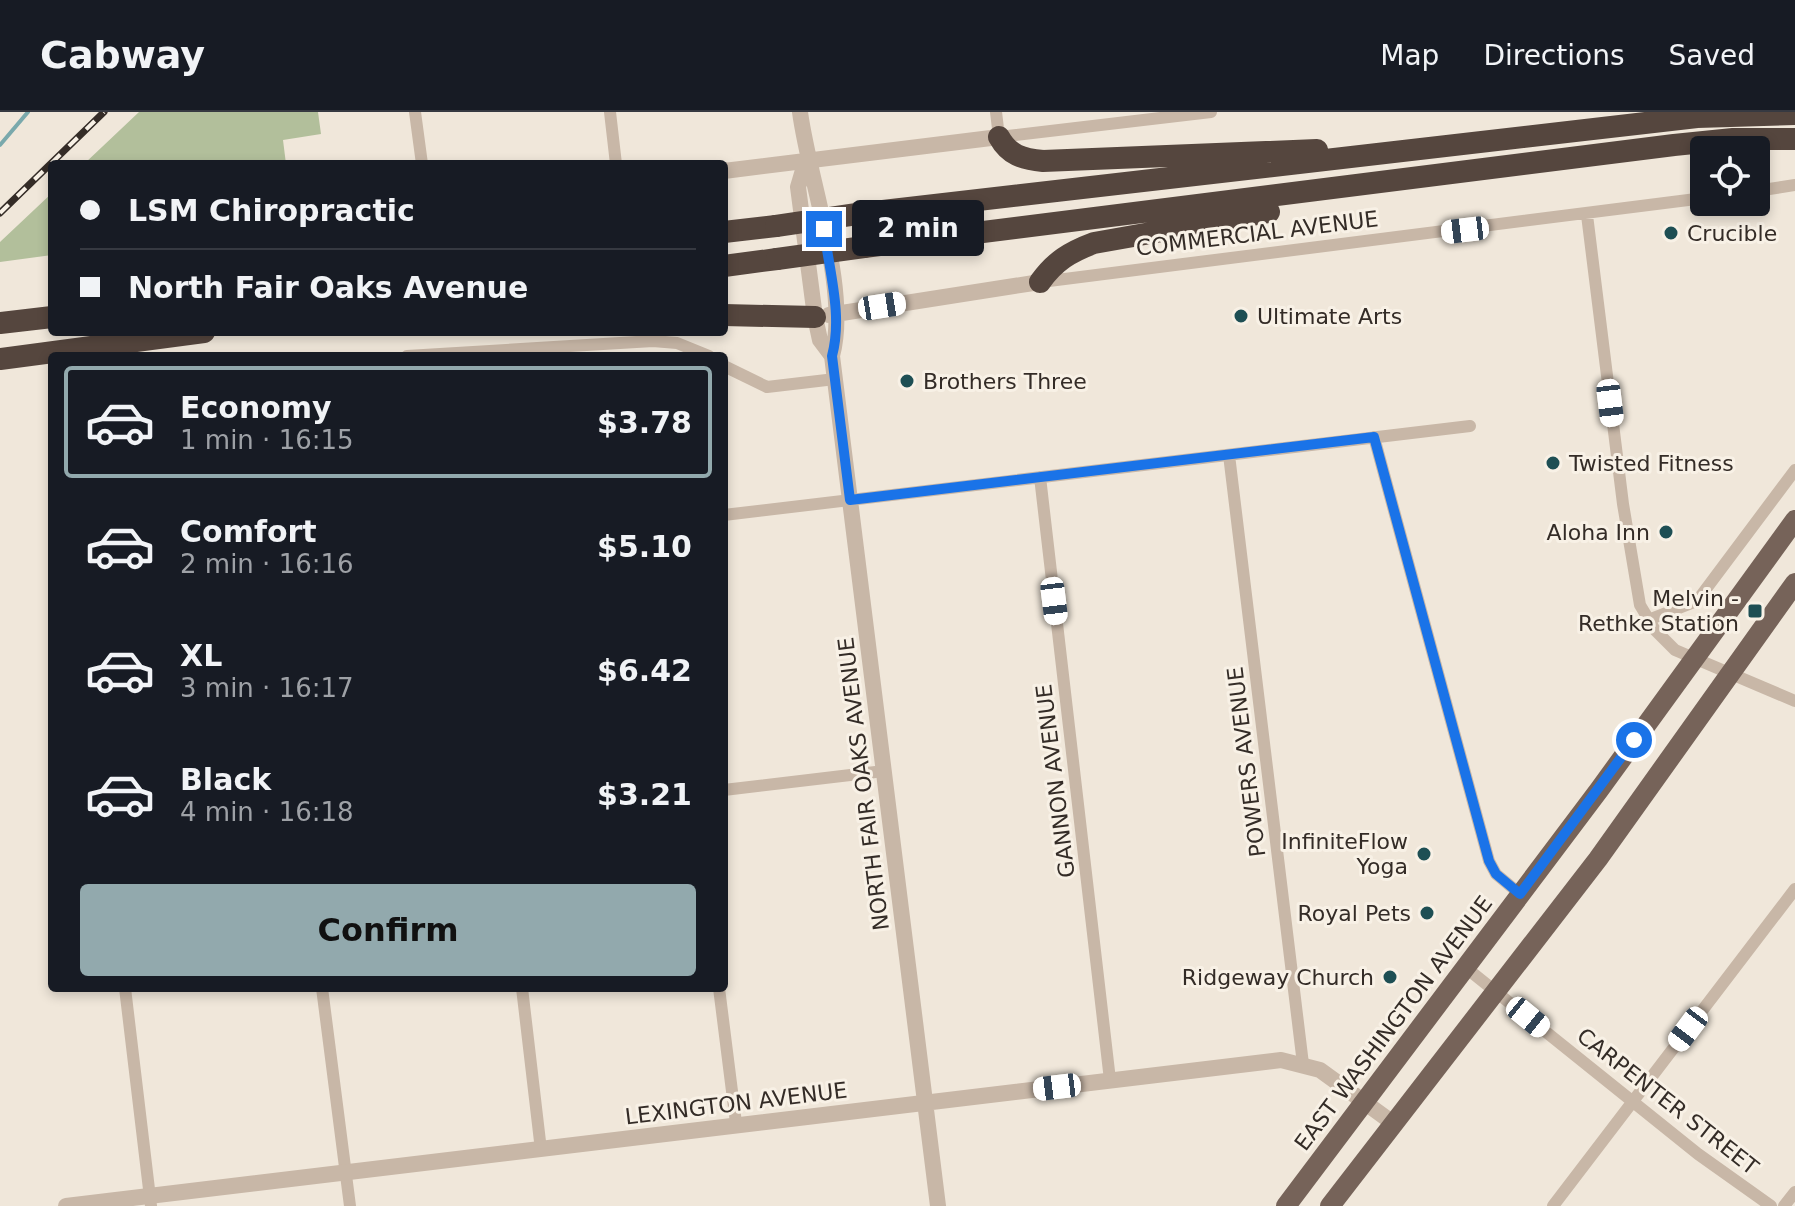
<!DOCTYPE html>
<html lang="en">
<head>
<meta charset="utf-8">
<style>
  body { margin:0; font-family:"DejaVu Sans",sans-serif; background:#242831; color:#f1f3f6; height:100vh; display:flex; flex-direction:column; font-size:30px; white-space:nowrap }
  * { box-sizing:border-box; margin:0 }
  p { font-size:26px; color:#9ea1a6 }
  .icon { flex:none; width:44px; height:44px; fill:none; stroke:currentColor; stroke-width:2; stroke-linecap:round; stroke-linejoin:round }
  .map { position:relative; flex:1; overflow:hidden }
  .sheet { position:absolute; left:48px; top:240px; width:680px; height:640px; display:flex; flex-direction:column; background:#171b24; border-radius:8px; box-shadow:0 4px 12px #0003 }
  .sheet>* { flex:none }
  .guide { position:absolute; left:48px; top:48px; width:680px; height:176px; border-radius:8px; box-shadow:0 4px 12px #0003; display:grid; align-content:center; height:176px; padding:0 32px; background:#171b24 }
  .controls { position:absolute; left:1690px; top:24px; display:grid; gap:16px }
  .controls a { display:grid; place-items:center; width:80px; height:80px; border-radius:8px; background:#171b24; box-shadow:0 4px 12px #0003; font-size:40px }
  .end { position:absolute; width:36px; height:36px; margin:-18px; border:10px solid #1a73e8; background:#fff; box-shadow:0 0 0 4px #fff }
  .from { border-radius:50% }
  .bubble { position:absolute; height:56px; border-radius:8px; background:#171b24; box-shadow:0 4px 12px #0003; font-size:26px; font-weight:600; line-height:56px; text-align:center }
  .car { position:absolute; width:24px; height:48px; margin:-24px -12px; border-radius:10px; box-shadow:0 0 6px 2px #0007; background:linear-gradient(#fff 24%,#345 0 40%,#fff 0 76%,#345 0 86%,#fff 0) }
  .guide b { display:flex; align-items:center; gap:28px; height:76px; font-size:30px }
  .guide b+b { border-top:2px solid #363941 }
  .guide i { width:20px; height:20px; background:#f1f3f6 }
  ul { padding:14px 0 0; list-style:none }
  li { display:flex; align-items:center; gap:24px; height:112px; margin:0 16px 12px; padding:0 16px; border:4px solid transparent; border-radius:8px }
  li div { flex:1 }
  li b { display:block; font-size:30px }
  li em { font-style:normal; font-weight:600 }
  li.selected { border-color:#92a9ad }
  li>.icon { width:72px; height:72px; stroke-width:1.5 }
  .primary-button { display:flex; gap:16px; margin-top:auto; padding:16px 32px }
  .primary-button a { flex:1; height:92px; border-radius:8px; background:#92a9ad; color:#111; font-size:32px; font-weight:600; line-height:92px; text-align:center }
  header { display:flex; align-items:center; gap:48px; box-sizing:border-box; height:112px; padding:0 40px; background:#171b24; border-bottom:2px solid #363941 }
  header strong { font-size:38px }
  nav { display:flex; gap:44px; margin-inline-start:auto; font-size:28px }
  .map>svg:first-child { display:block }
</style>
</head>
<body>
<header>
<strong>Cabway</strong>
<nav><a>Map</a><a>Directions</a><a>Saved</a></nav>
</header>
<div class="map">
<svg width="1795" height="1094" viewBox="0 0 1795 1094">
  <rect width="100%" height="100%" fill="#f0e7da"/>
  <path fill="#b2bf9b" d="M 139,0 L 318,0 L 321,22 L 283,28 L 286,52 L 84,52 Z
    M 52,81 L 52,143 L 0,150 L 0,130 Z"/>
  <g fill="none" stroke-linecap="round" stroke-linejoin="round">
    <path stroke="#7aa9ac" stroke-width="4" d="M 0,33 L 28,0"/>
    <path stroke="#c8b7a7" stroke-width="12" d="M 415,0 L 422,52
      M 610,0 L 616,52
      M 996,0 L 999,25 L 1211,0
      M 1756,79 L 1795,73
      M 1587,103 L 1623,392 L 1640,493 L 1655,518 L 1675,538 L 1795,589
      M 1041,170 L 1704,86
      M 407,244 L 653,229 L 677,231 L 709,244
      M 724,254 L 767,275 L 835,267
      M 1374,325 L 1489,749 L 1496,762 L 1520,782
      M 1229,343 L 1303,952
      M 1040,365 L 1110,968
      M 724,403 L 1470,314
      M 1648,508 L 1697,489 L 1795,358
      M 724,678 L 884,659
      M 1465,855 L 1698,1042 L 1771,1094
      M 125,876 L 151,1094
      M 322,876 L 350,1094
      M 522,876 L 541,1038
      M 719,876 L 736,1011
      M 1553,1094 L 1795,777
      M 1784,1094 L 1795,1080"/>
    <path stroke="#c8b7a7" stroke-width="16" d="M 800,0 C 809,69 850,178 832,244 L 938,1094
      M 806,48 L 798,75 L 815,205 L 820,228 L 832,244
      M 724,59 L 999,25
      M 829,203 L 1040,170
      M 66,1094 L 1281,948 L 1320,958 L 1393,1011"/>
    <path stroke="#766359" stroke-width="20" d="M 1286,1094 L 1599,678 L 1795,408
      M 1330,1094 L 1598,747 L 1795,471"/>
    <path stroke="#55463e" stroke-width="22" d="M 999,25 C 1009,43 1022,47 1043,49 L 1317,38
      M 857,102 L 1697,5 L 1795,2
      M 724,120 L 776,114
      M 864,135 L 1674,33 L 1733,27 L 1795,27
      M 724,154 L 777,147
      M 1040,170 C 1055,149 1070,140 1094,131 L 1269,100
      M 724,203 L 815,205
      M 0,211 L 52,205
      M 0,247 L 204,220"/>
    <defs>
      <path id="rail" d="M 0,101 L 104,0"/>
    </defs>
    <use href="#rail" stroke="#342c27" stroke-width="7"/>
    <use href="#rail" stroke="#f8f1e6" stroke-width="4" stroke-dasharray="12" stroke-linecap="butt"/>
    <path stroke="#55463e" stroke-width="22" d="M 776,114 L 857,102
      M 777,147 L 864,135"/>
  </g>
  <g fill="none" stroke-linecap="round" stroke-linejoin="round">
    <path stroke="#1a73e8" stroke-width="10" d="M 824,117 C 829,159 843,203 832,244 L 850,388 L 1374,325 L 1489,749 L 1496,762 L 1520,782 L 1634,628"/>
  </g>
  <g fill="#1e4f54" stroke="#f8f1e6" stroke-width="3">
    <circle cx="1671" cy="121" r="8"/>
    <circle cx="1241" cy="204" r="8"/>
    <circle cx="907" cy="269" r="8"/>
    <circle cx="1553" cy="351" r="8"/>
    <circle cx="1666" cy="420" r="8"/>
    <rect x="1747" y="491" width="16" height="16" rx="4"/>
    <circle cx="1424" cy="742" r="8"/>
    <circle cx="1427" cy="801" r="8"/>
    <circle cx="1390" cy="865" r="8"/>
  </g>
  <g text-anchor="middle" stroke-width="6" stroke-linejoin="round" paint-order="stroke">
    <g font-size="22" fill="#342c27" stroke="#f8f1e6">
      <text transform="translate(1257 121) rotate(-7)" y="8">COMMERCIAL AVENUE</text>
      <text transform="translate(1246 650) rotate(-97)" y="8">POWERS AVENUE</text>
      <text transform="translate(1055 669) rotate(-97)" y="8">GANNON AVENUE</text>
      <text transform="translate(863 672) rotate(-97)" y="8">NORTH FAIR OAKS AVENUE</text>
      <text transform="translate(1393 911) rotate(-53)" y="8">EAST WASHINGTON AVENUE</text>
      <text transform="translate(1668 989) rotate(38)" y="8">CARPENTER STREET</text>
      <text transform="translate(736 991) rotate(-7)" y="8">LEXINGTON AVENUE</text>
    </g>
    <g font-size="22" fill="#342c27" stroke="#f8f1e6" text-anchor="end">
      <text x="1687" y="129" text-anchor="start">Crucible</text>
      <text x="1257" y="212" text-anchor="start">Ultimate Arts</text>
      <text x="923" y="277" text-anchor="start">Brothers Three</text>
      <text x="1569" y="359" text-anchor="start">Twisted Fitness</text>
      <text x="1650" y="428">Aloha Inn</text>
      <text x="1739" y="494">Melvin -<tspan x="1739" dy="25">Rethke Station</tspan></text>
      <text x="1408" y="737">InfiniteFlow<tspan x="1408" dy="25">Yoga</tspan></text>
      <text x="1411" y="809">Royal Pets</text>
      <text x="1374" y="873">Ridgeway Church</text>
    </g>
  </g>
</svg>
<div class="controls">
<a><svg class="icon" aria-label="locate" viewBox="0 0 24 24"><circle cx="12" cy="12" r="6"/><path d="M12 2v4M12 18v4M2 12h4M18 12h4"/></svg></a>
</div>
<i class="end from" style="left:1634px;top:628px"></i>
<i class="end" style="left:824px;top:117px"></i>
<div class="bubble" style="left:852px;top:88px;width:132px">2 min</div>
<i class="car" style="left:1465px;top:118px;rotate:263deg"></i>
<i class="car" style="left:882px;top:194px;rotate:81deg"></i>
<i class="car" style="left:1610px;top:291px;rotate:173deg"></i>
<i class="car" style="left:1054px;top:489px;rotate:173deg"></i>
<i class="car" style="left:1528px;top:905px;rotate:129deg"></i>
<i class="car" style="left:1688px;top:917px;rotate:217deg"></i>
<i class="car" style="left:1057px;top:975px;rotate:263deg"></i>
<div class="guide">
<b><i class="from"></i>LSM Chiropractic</b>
<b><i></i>North Fair Oaks Avenue</b>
</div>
<section class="sheet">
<ul>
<li class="selected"><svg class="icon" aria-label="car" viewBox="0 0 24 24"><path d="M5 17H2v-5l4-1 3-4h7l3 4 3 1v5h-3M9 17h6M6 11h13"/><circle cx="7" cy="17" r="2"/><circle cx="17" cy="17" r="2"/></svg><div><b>Economy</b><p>1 min · 16:15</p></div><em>$3.78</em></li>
<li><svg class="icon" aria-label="car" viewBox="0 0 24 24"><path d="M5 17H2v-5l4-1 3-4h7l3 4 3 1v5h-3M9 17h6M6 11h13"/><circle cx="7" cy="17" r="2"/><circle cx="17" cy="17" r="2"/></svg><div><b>Comfort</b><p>2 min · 16:16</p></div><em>$5.10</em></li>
<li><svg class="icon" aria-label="car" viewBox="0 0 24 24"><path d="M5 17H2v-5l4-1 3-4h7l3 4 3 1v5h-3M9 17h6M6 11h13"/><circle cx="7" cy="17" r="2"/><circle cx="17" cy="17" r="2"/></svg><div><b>XL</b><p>3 min · 16:17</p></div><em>$6.42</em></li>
<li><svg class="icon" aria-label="car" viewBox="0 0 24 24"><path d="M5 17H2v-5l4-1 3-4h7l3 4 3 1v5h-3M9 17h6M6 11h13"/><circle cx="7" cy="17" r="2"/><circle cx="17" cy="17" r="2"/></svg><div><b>Black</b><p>4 min · 16:18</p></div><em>$3.21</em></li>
</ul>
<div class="primary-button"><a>Confirm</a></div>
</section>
</div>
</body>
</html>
